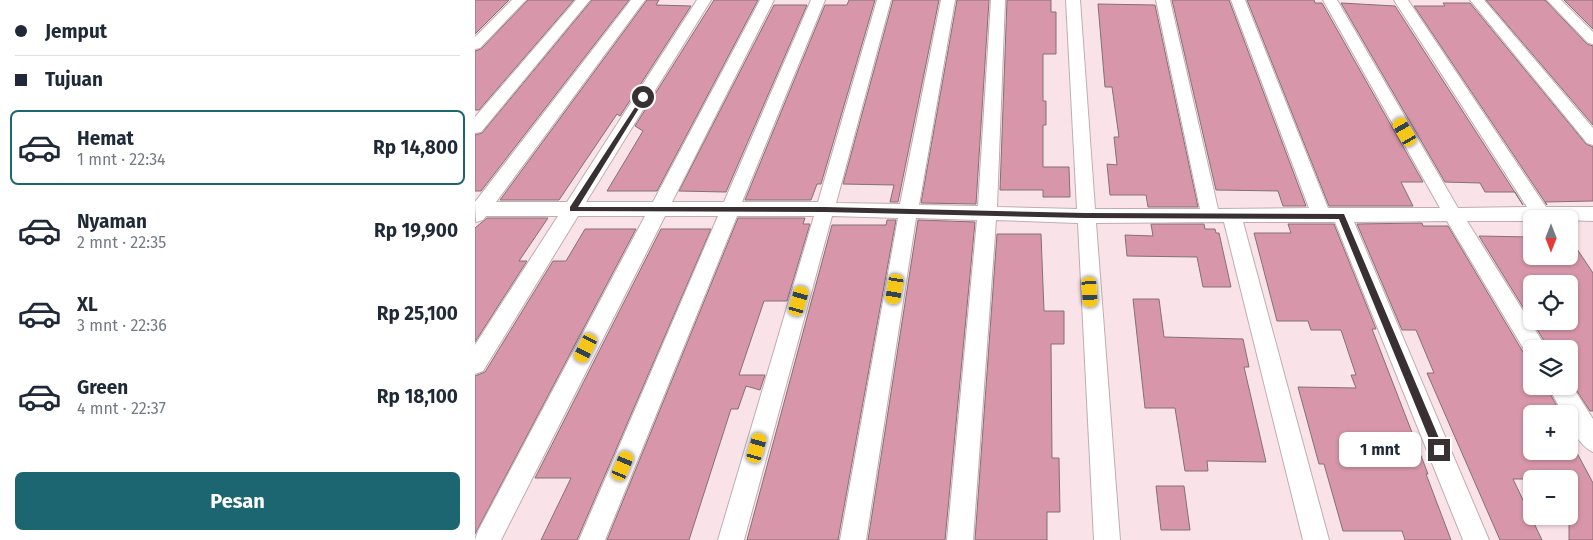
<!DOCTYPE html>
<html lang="id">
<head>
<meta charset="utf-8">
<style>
  body { margin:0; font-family:"Fira Sans",sans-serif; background:#f6f6f7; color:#1f2937; height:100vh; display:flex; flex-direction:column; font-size:19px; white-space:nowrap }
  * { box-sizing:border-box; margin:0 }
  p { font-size:16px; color:#747a83 }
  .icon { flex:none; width:28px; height:28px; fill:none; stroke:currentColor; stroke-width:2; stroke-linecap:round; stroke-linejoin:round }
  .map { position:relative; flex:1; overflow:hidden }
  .drawer { display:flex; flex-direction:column; background:#fff; width:475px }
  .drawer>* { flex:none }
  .top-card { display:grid; align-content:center; height:110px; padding:0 15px; background:#fff }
  .needle { width:32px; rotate:180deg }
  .controls { position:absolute; left:1048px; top:210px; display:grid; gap:10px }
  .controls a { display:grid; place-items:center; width:55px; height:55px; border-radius:8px; background:#fff; box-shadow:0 1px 4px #0004; font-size:25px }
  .end { position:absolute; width:22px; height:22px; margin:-11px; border:6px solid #383033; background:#fff; box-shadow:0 0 0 2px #fff }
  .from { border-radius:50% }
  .bubble { position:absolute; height:35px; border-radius:8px; background:#fff; box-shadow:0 1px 4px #0004; font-size:16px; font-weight:700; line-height:35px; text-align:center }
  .car { position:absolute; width:15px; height:30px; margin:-15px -8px; border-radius:6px; box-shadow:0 0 4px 1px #0007; background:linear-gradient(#f5c518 24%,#345 0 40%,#f5c518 0 76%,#345 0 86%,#f5c518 0) }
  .top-card b { display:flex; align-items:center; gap:18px; height:48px; font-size:19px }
  .top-card b+b { border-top:1px solid #e0e1e3 }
  .top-card i { width:12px; height:12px; background:#1f2937 }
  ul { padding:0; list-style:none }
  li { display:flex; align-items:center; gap:15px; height:75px; margin:0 10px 8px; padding:0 5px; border:2px solid transparent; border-radius:8px }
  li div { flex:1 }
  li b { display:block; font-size:19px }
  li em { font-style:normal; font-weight:700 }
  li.selected { border-color:#1c6671 }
  li>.icon { width:45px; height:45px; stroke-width:1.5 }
  .primary-button { display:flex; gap:10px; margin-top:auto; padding:10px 15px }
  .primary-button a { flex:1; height:58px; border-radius:8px; background:#1c6671; color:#fff; font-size:20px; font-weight:700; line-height:58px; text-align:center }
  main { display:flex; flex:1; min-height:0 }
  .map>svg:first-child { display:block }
</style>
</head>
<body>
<main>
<section class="drawer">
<div class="top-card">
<b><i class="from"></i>Jemput</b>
<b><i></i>Tujuan</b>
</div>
<ul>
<li class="selected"><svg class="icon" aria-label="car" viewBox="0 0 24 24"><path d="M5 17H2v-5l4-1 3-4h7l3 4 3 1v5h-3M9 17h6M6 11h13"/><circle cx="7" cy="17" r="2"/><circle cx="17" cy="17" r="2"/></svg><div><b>Hemat</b><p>1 mnt · 22:34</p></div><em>Rp 14,800</em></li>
<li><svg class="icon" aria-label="car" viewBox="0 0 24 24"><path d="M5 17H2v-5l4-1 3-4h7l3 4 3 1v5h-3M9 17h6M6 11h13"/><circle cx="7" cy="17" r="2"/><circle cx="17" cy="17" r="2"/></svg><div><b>Nyaman</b><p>2 mnt · 22:35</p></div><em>Rp 19,900</em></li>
<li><svg class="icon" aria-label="car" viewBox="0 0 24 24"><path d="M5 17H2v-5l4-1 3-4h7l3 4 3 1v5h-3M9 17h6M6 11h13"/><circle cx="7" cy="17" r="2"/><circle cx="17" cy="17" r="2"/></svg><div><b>XL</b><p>3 mnt · 22:36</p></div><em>Rp 25,100</em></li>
<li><svg class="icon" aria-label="car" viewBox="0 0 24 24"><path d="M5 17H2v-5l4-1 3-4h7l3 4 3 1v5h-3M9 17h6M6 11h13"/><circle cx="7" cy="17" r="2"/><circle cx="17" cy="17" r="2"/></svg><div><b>Green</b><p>4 mnt · 22:37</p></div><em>Rp 18,100</em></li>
</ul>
<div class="primary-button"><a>Pesan</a></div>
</section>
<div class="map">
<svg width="1118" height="540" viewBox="0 0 1118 540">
  <rect width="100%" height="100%" fill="#f9e3e9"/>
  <path fill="#d796aa" stroke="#837075" d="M 0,0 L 34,0 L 0,34 Z
    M 53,0 L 99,0 L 4,110 L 0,110 L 0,51 L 6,49 Z
    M 117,0 L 154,0 L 6,191 L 0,191 L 0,135 L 7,133 Z
    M 172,0 L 184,0 L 181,5 L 216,6 L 145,116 L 142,114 L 84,200 L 25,200 Z
    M 239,0 L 283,0 L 182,191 L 132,191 L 168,131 L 160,126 Z
    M 374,0 L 400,0 L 346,184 L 342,184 L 336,200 L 270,200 L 350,5 L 372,5 Z
    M 418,0 L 464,0 L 423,202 L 415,202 L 419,185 L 368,184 Z
    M 482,0 L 514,0 L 501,204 L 446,203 Z
    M 532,0 L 576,0 L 576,12 L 581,12 L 581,54 L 568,54 L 568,101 L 571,101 L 571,125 L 568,125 L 568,167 L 594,167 L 595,197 L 568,197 L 568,190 L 525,190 Z
    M 697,0 L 754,0 L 831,206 L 808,206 L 803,191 L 741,190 Z
    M 772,0 L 839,0 L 840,3 L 847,3 L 948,182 L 926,182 L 938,206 L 854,206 Z
    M 1011,0 L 1070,0 L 1112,44 L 1118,46 L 1118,125 Z
    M 1089,0 L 1118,0 L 1118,29 Z
    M 866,3 L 920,6 L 1048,205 L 1040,192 L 1010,192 L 1005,183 L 970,182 Z
    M 968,3 L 995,3 L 1111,144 L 1118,147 L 1118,201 L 1070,202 L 1072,205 L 939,6 L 970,6 Z
    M 623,4 L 680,5 L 723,207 L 673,207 L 671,195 L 635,195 L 632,164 L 642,165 L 639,137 L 644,137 L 637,87 L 630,87 Z
    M 299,5 L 332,5 L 251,192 L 204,191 Z
    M 12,218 L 73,218 L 44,261 L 52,261 L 0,342 L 0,228 Z
    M 263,218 L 330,218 L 328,224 L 335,224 L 312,301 L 289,301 L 264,375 L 290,375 L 285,390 L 271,386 L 263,409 L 256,409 L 214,540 L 132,540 Z
    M 412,220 L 421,220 L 363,540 L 272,540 L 357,225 L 411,225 Z
    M 443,220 L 500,222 L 470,540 L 393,540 Z
    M 947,223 L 948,226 L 973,226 L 1051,357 L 1056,359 L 1056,386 L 1071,386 L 1086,414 L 1056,414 L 1056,451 L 1094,451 L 1094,438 L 1118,483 L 1118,540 L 1094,540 L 1094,479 L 1038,479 L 1067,540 L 1025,540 L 952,373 L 959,373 L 941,330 L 927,330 L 882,224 Z
    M 676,224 L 729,224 L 730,229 L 740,229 L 741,233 L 744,233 L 756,287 L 728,287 L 722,257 L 652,256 L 650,235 L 678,236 Z
    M 813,224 L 859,224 L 901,329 L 897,329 L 953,474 L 951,474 L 976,540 L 930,540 L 927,531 L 868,531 L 849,464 L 844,464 L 823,387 L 881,388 L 876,375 L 881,375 L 866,330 L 836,330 L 833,321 L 802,321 L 779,233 L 816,233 Z
    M 110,229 L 161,229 L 0,534 L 0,376 L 10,372 L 78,261 L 91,261 Z
    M 186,229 L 236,229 L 102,540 L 66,540 L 96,478 L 60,478 Z
    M 522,234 L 566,234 L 569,311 L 589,311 L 589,344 L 576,344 L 577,458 L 584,458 L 585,512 L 572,512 L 572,540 L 500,540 Z
    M 1004,236 L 1056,237 L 1056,256 L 1094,256 L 1094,237 L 1118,273 L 1118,411 L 1115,411 L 1094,379 L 1094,349 L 1074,349 L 1057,321 L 1094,321 L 1094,284 L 1056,284 L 1056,320 Z
    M 658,299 L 684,299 L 689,337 L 768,339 L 774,367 L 769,367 L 791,462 L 732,461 L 733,471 L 710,471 L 700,408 L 670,408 Z
    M 681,486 L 709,486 L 715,530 L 686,530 Z"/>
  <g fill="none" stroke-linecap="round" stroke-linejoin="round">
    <defs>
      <path id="street" d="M 37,0 L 51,0 L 5,48 L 0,49 L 0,37 Z
        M 101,0 L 115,0 L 6,132 L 0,133 L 0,117 Z
        M 156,0 L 170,0 L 21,202 L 92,202 L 222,0 L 236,0 L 111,202 L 178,202 L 285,0 L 299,0 L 197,202 L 249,202 L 336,0 L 350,0 L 267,202 L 343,202 L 402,0 L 416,0 L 361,203 L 425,204 L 466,0 L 480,0 L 444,205 L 503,206 L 516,0 L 530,0 L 522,207 L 602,209 L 591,0 L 605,0 L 620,209 L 725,209 L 681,0 L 695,0 L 743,209 L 834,208 L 756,0 L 770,0 L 853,208 L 965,208 L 848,0 L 862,0 L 983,208 L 1052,207 L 919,0 L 933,0 L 1071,207 L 1118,207 L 1118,221 L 1056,219 L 1056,221 L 992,221 L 1072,349 L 1056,349 L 1056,357 L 1053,356 L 972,221 L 879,222 L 1014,540 L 988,540 L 860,222 L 768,222 L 854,540 L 828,540 L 749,222 L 621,223 L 645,540 L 619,540 L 603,223 L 521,220 L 498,540 L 472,540 L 502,220 L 441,218 L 391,540 L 365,540 L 423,218 L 357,216 L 269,540 L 243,540 L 339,216 L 262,216 L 130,540 L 104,540 L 243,216 L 190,216 L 26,540 L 0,540 L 3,531 L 170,216 L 103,216 L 8,371 L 0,374 L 0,345 L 83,216 L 11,216 L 8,220 L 1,222 L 0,202 Z
        M 995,0 L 1009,0 L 1118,128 L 1118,145 L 1112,143 Z
        M 1072,0 L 1086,0 L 1118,32 L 1118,44 L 1113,43 Z
        M 1094,381 L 1118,419 L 1118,452 C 1105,446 1094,428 1094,414 L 1088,414 L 1073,386 L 1094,386 Z"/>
    </defs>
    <use href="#street" stroke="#c0acb1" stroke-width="2"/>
    <use href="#street" fill="#fff" fill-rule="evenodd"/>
  </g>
  <path fill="#383033" d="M 168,95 L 171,97 L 103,207 L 350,207 L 610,213 L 869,214 L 969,450 L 967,453 L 960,453 L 864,219 L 610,218 L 350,212 L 95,211 L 95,207 Z"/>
</svg>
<div class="controls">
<a><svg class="needle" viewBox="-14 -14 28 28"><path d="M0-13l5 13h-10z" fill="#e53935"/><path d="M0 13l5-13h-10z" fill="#747a83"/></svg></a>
<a><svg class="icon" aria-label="locate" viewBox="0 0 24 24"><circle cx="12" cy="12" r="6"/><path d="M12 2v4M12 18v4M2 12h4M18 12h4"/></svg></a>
<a><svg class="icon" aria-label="layers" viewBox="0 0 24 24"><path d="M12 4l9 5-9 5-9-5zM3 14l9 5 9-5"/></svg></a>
<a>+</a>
<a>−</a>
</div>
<i class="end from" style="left:168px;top:97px"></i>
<i class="end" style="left:964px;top:450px"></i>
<div class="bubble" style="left:864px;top:432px;width:82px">1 mnt</div>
<i class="car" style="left:930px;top:132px;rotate:330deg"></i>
<i class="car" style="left:420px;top:289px;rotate:190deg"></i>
<i class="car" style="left:615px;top:292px;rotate:176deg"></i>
<i class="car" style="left:324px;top:301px;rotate:16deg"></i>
<i class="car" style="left:111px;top:348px;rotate:207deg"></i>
<i class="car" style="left:282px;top:448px;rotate:16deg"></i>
<i class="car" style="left:148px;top:466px;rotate:23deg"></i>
</div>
</main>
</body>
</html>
